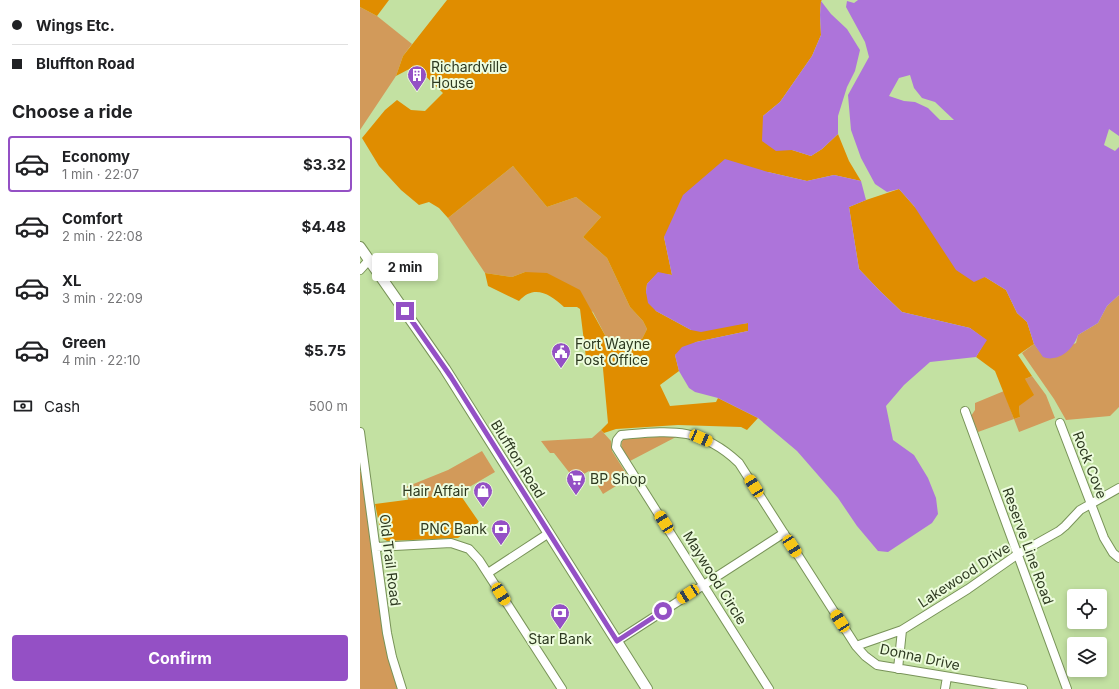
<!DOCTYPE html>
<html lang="en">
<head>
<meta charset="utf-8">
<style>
  body { margin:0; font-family:Inter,sans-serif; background:#f2f2f2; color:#202124; height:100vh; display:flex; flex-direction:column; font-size:15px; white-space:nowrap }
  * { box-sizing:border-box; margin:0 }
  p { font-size:13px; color:#757577 }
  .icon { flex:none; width:22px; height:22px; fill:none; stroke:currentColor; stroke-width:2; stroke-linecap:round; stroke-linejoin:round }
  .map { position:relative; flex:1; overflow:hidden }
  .panel { display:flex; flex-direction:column; background:#fff; width:360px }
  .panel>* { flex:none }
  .banner { display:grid; align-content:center; height:88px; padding:0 12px; background:#fff }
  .controls { position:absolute; left:707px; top:589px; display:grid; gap:8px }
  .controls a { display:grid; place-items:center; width:40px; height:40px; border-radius:4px; background:#fff; box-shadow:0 2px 6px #0003; font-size:20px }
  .end { position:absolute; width:18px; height:18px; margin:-9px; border:5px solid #9450c5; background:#fff; box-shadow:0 0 0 2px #fff }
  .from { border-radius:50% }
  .bubble { position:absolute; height:28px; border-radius:4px; background:#fff; box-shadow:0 2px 6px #0003; font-size:13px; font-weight:700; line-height:28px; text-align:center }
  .car { position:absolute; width:12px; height:24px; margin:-12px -6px; border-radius:5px; box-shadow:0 0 3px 1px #0007; background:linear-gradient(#f5c518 24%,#345 0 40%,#f5c518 0 76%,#345 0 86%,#f5c518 0) }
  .banner b { display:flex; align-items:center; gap:14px; height:38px; font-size:15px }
  .banner b+b { border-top:1px solid #e0e0e0 }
  .banner i { width:10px; height:10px; background:#202124 }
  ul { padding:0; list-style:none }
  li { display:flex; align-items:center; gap:12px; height:56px; margin:0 8px 6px; padding:0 4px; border:2px solid transparent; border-radius:4px }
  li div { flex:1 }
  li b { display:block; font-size:15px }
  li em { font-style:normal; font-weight:700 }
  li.selected { border-color:#9450c5 }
  li>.icon { width:36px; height:36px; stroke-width:1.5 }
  h2 { padding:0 12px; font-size:18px; line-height:48px }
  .pay { display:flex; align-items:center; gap:10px; height:44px; padding:0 12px; font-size:15px }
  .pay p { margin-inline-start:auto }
  .action { display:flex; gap:8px; margin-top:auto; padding:8px 12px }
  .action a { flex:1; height:46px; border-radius:4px; background:#9450c5; color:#fff; font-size:16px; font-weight:700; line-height:46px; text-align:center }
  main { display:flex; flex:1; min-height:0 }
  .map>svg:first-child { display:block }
</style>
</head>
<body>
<main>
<section class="panel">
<div class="banner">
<b><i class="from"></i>Wings Etc.</b>
<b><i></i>Bluffton Road</b>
</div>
<h2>Choose a ride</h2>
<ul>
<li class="selected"><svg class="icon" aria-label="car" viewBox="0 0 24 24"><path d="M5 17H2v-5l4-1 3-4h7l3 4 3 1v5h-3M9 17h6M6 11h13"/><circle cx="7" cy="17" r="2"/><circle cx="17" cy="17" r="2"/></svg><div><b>Economy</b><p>1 min · 22:07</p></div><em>$3.32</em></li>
<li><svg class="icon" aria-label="car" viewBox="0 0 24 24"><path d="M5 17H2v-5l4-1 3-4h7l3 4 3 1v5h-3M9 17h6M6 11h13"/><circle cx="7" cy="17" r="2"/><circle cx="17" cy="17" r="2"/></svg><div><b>Comfort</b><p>2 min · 22:08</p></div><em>$4.48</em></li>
<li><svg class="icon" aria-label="car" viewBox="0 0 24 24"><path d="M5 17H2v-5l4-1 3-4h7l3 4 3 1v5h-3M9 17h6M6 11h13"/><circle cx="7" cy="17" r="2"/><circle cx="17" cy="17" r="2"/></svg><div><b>XL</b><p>3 min · 22:09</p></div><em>$5.64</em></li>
<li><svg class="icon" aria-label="car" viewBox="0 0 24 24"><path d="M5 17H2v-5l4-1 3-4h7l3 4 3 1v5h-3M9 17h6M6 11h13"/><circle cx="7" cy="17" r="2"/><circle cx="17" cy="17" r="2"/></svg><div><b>Green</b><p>4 min · 22:10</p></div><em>$5.75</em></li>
</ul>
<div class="pay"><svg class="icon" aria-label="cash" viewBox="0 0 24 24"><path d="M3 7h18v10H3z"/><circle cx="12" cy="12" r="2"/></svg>Cash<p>500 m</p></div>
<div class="action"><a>Confirm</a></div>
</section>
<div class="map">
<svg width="759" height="689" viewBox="0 0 759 689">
  <rect width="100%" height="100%" fill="#c3e1a2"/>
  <path fill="#d29a5a" d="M 0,7 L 17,16 L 52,44 L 43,56 L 36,76 L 0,130 Z
    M 153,166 L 187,207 L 216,197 L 241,217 L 223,237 L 247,258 L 270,307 L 283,321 L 287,329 L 282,339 L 256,343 L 246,337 L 233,312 L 165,272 L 152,277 L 125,273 L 88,218 Z
    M 759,295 L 759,407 L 750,416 L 706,420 L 694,399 L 662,353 L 674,344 L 684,357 L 716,343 L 718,335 L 738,323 L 747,306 Z
    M 672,376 L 686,395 L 695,418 L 659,432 L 654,419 L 618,432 L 611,416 L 615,410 L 615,403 L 644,391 L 654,419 L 660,417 L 659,406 L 665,379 Z
    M 241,430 L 251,441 L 252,451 L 269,478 L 243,494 L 229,471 L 222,475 L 212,476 L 194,453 L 190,453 L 181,441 L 232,438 Z
    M 313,436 L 316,437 L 270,461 C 266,454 257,446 264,439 Z
    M 122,451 L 135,472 L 99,493 L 48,500 L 46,487 L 88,470 Z
    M 0,472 L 1,472 L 13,552 L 39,689 L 0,689 Z"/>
  <path fill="#e08d00" d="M 0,0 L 29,0 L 17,16 L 0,7 Z
    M 87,0 L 462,0 L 461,1 L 460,15 L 461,35 L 452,56 L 420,102 L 403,116 L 416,150 L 432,150 L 451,156 L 462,149 L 478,134 L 489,161 L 501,181 L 474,175 L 447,181 L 408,172 L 304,237 L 312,275 L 298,273 L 287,284 L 286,292 L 296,311 L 331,330 L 388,323 L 388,331 L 336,342 L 315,355 L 319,371 L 300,385 L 310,406 L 356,402 L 358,398 L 398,418 L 387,430 L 381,427 L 318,425 L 256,429 L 244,433 L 241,430 L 248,423 L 242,358 L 226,358 L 220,309 L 217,307 L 204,307 C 190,294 174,284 159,301 L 128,286 L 125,273 L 152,277 L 165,272 L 187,273 L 220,290 L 246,337 L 256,343 L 282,339 L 287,329 L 283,321 L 270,307 L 247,258 L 223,237 L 241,217 L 216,197 L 187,207 L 153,166 L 88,218 L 79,208 L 69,202 L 59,205 L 41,190 L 19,166 L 2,138 L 25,110 L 37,100 L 51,110 L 65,111 L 83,93 L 55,66 L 36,76 L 43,56 Z
    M 539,189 L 554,206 L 625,277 L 646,290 L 657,313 L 667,322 L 674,344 L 658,355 L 672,376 L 665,379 L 674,395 L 659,406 L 660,417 L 654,419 L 635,371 L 616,357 L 626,340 L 610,328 L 542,312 L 520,291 L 499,269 L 489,207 L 506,200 Z
    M 99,493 L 119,522 L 98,538 L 27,541 L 22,538 L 15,504 Z"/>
  <path fill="#ad74da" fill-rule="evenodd" d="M 498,0 L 759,0 L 759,136 L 749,129 L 744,145 L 755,151 L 759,147 L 759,295 L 747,306 L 738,323 L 718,335 C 715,345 705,357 693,358 C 690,359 686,358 683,357 L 674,344 L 667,322 L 657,313 L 646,290 L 625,277 L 614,282 L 596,270 L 554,206 L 539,189 L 527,192 L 515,184 L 501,158 L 491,130 L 488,95 L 509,57 L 505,42 L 486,7 L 487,1 L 494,3 ZM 550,75 L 554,88 L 562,98 L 575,102 L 594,120 L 580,120 L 568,108 L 555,102 L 544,101 L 529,96 L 539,78 Z
    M 461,1 L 471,14 L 487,29 L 500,50 L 495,71 L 487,87 L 478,116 L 478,134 L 462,149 L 451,156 L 432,150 L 416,151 L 402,141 L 403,116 L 420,102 L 452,56 L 461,35 L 460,15 Z
    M 365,159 L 408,172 L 447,181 L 474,175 L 501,181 L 506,200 L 489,207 L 499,269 L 520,291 L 542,312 L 610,328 L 627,340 L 616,357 L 570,362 L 544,385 L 526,406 L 533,440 L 554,455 L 568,478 L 576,498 L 578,514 L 572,523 L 528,552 L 518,551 L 497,526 L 478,498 L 437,451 L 398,418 L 358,398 L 335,392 L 329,388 L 319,371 L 315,355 L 322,347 L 336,342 L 388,331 L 388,323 L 341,332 L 331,330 L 296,311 L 288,303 L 286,292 L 287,284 L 298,272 L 312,275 L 304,237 L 323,195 Z"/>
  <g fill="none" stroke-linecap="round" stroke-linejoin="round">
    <defs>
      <path id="minor" d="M 0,270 L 9,260
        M 605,411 L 707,689
        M 700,423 L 744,538 L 753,553 L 759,558
        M 0,432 L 27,633 L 32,657 L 42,689
        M 16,547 L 91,543 L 109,549 L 119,560 L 202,689
        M 128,573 L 189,533
        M 257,641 L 424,533
        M 496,646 L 542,630 L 608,589 L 658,554 L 699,531 L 705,526 L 720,510 L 759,488
        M 538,669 L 542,630
        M 409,689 L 256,447 L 257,440 L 261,435 C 310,431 340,426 379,463 L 496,646 L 505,656 L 517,665 L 663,689
        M 585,689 L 587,677"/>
      <path id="major" d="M 0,247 L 85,369 L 287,689"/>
    </defs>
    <use href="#minor" stroke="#789358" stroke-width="10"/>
    <use href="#major" stroke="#789358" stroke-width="12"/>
    <use href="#minor" stroke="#fff" stroke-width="8"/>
    <use href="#major" stroke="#fff" stroke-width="10"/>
  </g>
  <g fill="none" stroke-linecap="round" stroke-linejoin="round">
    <path stroke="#9450c5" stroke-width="5" d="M 45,311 L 91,377 L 257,641 L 303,611"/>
  </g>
  <defs>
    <symbol id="building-pin" viewBox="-11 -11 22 30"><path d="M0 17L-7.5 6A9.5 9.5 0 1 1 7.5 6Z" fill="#9450c5" stroke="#edfcdd"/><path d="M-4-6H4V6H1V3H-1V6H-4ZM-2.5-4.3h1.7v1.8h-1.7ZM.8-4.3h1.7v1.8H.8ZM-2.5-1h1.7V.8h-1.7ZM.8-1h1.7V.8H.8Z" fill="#fff"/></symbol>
    <symbol id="civic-pin" viewBox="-11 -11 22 30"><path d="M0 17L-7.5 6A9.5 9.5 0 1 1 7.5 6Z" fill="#9450c5" stroke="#edfcdd"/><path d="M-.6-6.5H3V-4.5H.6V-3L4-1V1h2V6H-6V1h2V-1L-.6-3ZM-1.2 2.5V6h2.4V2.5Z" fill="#fff"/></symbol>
    <symbol id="supermarket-pin" viewBox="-11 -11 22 30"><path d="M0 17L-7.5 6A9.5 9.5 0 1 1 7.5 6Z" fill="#9450c5" stroke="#edfcdd"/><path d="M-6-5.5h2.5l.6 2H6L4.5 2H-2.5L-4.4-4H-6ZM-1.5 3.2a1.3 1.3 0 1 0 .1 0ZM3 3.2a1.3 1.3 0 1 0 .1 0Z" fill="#fff"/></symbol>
    <symbol id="shop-pin" viewBox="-11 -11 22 30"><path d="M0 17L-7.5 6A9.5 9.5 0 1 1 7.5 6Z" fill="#9450c5" stroke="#edfcdd"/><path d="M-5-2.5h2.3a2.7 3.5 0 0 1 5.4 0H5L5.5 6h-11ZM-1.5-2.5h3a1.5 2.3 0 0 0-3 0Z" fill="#fff"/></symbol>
    <symbol id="bank-pin" viewBox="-11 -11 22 30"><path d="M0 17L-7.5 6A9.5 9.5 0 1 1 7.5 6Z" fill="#9450c5" stroke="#edfcdd"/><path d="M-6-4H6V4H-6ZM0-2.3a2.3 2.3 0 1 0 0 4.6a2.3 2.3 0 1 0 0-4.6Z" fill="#fff"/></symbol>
  </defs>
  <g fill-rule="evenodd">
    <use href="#building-pin" x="46" y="64" width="22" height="30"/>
    <use href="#civic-pin" x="190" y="341" width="22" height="30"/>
    <use href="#supermarket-pin" x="205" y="468" width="22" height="30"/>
    <use href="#shop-pin" x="112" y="480" width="22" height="30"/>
    <use href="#bank-pin" x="130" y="518" width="22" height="30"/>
    <use href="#bank-pin" x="189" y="602" width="22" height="30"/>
  </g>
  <g text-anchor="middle" stroke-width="4" stroke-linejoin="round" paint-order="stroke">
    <g font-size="14" fill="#2d3920" stroke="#edfcdd" text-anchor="start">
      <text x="71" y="72">Richardville<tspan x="71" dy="16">House</tspan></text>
      <text x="215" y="349">Fort Wayne<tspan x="215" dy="16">Post Office</tspan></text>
      <text x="230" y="484">BP Shop</text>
      <text x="109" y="496" text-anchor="end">Hair Affair</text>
      <text x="127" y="534" text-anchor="end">PNC Bank</text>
      <text x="200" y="644" text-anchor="middle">Star Bank</text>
    </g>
    <g font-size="14" fill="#2d3920" stroke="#edfcdd">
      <text transform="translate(158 459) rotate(58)" y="5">Bluffton Road</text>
      <text transform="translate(730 465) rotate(69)" y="5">Rock Cove</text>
      <text transform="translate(668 546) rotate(70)" y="5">Reserve Line Road</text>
      <text transform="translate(30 560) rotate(83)" y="5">Old Trail Road</text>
      <text transform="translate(604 575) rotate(-33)" y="5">Lakewood Drive</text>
      <text transform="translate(355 578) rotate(58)" y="5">Maywood Circle</text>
      <text transform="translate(560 657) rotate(12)" y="5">Donna Drive</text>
    </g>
  </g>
</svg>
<div class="controls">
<a><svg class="icon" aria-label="locate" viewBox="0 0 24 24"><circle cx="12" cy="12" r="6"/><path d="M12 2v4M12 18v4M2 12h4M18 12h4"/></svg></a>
<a><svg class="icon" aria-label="layers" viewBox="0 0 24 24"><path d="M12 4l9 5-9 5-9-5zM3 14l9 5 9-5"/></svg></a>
</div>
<i class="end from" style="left:303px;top:611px"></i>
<i class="end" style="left:45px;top:311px"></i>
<div class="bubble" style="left:12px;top:253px;width:66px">2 min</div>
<i class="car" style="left:341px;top:438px;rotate:113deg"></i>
<i class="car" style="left:394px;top:486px;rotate:328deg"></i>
<i class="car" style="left:304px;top:522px;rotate:328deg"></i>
<i class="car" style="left:432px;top:546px;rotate:147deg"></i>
<i class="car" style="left:141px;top:594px;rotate:148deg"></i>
<i class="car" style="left:328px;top:594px;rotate:237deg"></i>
<i class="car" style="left:480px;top:621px;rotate:327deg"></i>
</div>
</main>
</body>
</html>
